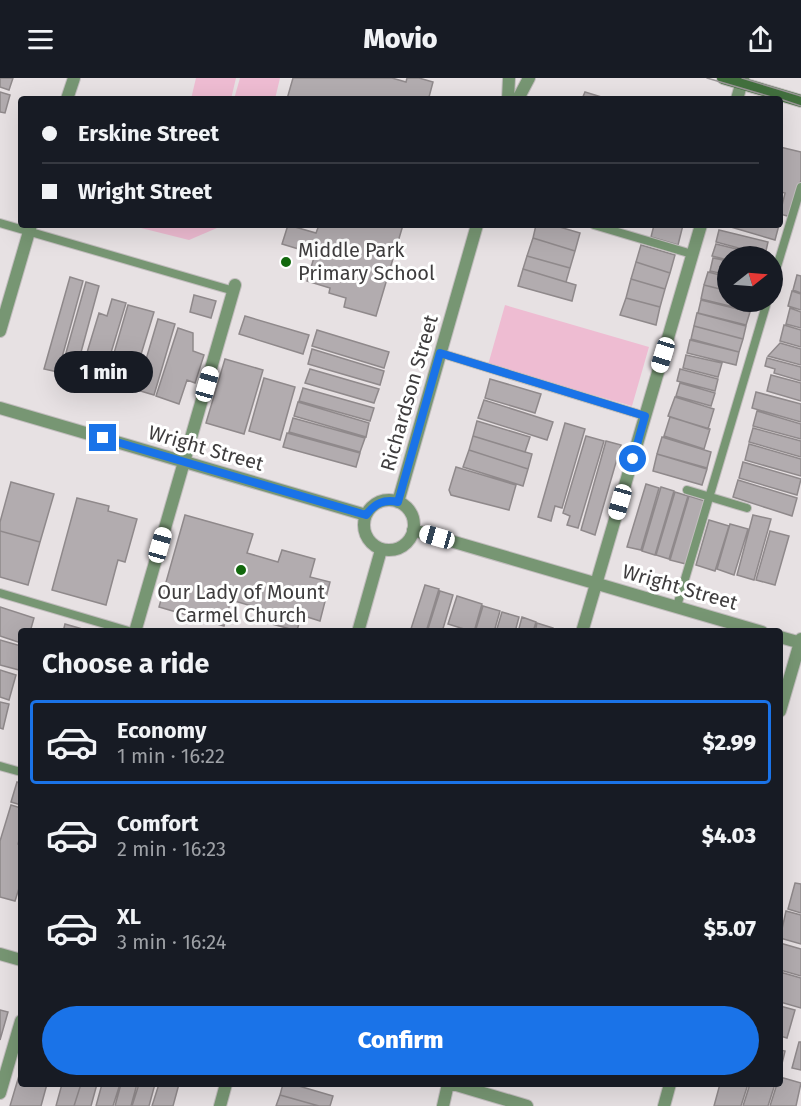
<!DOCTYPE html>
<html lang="en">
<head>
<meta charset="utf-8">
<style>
  body { margin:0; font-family:"Fira Sans",sans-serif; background:#242831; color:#f1f3f6; height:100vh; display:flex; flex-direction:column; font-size:22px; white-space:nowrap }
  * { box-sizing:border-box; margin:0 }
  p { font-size:20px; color:#9ea1a6 }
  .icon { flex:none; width:33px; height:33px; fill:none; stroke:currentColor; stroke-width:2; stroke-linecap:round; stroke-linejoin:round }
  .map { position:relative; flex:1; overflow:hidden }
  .sheet { position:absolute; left:18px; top:550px; width:765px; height:459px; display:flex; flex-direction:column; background:#171b24; border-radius:6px; box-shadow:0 6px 24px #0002 }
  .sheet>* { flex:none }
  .hud { position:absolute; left:18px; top:18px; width:765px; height:132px; border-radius:6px; box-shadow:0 6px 24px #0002; display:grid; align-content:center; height:132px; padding:0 24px; background:#171b24 }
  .needle { width:39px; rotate:73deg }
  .tools { position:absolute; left:717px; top:168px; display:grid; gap:12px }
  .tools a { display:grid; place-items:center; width:66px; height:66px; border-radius:50%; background:#171b24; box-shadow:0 6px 24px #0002; font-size:30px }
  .end { position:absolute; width:27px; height:27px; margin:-14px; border:8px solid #1a73e8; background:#fff; box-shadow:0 0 0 3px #fff }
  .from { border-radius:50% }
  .bubble { position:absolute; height:42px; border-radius:21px; background:#171b24; box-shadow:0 6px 24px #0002; font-size:20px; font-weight:800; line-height:42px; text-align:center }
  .car { position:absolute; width:18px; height:36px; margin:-18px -9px; border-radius:8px; box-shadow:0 0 4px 2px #0007; background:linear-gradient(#fff 24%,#345 0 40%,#fff 0 76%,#345 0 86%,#fff 0) }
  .hud b { display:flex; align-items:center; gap:21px; height:57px; font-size:22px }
  .hud b+b { border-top:2px solid #363941 }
  .hud i { width:15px; height:15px; background:#f1f3f6 }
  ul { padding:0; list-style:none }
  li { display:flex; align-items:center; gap:18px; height:84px; margin:0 12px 9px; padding:0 12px; border:3px solid transparent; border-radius:6px }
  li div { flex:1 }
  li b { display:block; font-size:22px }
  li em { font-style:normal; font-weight:800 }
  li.current { border-color:#1a73e8 }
  li>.icon { width:54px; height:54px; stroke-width:1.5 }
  h2 { padding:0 24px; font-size:27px; line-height:72px }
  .primary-button { display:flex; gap:12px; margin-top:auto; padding:12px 24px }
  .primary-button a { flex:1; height:69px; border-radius:36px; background:#1a73e8; color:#fff; font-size:24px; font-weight:800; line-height:69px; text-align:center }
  header { display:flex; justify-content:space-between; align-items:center; height:78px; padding:0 24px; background:#171b24; font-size:27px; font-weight:800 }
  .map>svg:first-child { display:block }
</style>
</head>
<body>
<header><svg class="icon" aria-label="menu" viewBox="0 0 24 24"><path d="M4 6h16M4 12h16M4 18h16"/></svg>Movio<svg class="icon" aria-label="share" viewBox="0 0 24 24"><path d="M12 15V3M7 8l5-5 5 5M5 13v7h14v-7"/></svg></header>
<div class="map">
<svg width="801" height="1028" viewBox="0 0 801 1028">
  <rect width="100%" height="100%" fill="#e7e1e3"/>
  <path fill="#eebcd2" d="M 196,0 L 236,0 L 231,21 L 191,21 Z
    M 240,0 L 280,0 L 275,21 L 234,21 Z
    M 142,147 L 224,147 L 189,162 L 141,150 Z
    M 505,227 L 649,269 L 632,328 L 488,287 Z"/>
  <path fill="#b2acaf" stroke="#8f898b" stroke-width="1.5" d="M 0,0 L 13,0 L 9,12 L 0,9 Z
    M 293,0 L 392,0 L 406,4 L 407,0 L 419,0 L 433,4 L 429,19 L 435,21 L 287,21 Z
    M 0,14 L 10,17 L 5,35 L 0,34 Z
    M 585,14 L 608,21 L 582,21 Z
    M 780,69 L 801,74 L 801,102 L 791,139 L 780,136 L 785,115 L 780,114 Z
    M 288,147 L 316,155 L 319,147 L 403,147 L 376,238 L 344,229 L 346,220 L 329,215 L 330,210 L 307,203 L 315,176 L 282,166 Z
    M 536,147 L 553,147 L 580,155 L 575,173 L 533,160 Z
    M 654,147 L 683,147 L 678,167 L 651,159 Z
    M 724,147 L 779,147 L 775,162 Z
    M 719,152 L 768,164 L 765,177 L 716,164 Z
    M 533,160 L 575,173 L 570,190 L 527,178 Z
    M 716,166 L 765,178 L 728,178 L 728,182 L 712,178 Z
    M 641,167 L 675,177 L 670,195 L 636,184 Z
    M 527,178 L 570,190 L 566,204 L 523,191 Z
    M 713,180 L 728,183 L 728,197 L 710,193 Z
    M 636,184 L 670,195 L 665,211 L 631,201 Z
    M 523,191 L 576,207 L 572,223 L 518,208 Z
    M 708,194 L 728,199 L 728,213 L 704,207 Z
    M 797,197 L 801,198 L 801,215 L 793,212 Z
    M 70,199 L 83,203 L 58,294 L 44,291 Z
    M 631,201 L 665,211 L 660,229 L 626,220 Z
    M 86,204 L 99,208 L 74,300 L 60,296 Z
    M 704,207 L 728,213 L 728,224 L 752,224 L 750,233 L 701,221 Z
    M 792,213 L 801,216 L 801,232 L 788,228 Z
    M 194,217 L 216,223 L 211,240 L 190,234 Z
    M 626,220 L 660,229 L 656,247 L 620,237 Z
    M 112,221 L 126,225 L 101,308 L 79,301 L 99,235 L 107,238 Z
    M 701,222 L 750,234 L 746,247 L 698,235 Z
    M 128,227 L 154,234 L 135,296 L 129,294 L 124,311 L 105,306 Z
    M 790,230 L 801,234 L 801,250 L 786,246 Z
    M 697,235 L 746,248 L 743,261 L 694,248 Z
    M 245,238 L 309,257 L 303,276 L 239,256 Z
    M 158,241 L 175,246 L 154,317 L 137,312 Z
    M 784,247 L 801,252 L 801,269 L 780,263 Z
    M 694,248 L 743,261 L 739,274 L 691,261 Z
    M 178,250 L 193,255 L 193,273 L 204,277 L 195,305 L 187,302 L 179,326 L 156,318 Z
    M 317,252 L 389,274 L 384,290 L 312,268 Z
    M 690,262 L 739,274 L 736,287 L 687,275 Z
    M 780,265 L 801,271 L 801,287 L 768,278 Z
    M 312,271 L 384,293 L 380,307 L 308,286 Z
    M 686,277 L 722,285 L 718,299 L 683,290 Z
    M 767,280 L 801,289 L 801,303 L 774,295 L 775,291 L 765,288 Z
    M 225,281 L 263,292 L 244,356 L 206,345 Z
    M 310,291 L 379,311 L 374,325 L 305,305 Z
    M 680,291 L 718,301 L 715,313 L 677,303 Z
    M 771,297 L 801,305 L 801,323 L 767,313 Z
    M 264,300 L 295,309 L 280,362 L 249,353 Z
    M 490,301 L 541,316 L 535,335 L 485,320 Z
    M 680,305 L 715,315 L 711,328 L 676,318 Z
    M 303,310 L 374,330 L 370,343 L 299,323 Z
    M 756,314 L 801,326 L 801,344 L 752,330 Z
    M 675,319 L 714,331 L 708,351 L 668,338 Z
    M 484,322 L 553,344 L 547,362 L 478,340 Z
    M 298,324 L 369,345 L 366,359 L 294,338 Z
    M 757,333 L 801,346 L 801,361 L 753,348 Z
    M 670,339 L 710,351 L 704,371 L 664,358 Z
    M 293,340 L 365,360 L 360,374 L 289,354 Z
    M 477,343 L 530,359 L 525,374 L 473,358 Z
    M 565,345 L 585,351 L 562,430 L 555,428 L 551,443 L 538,439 Z
    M 753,350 L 801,363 L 801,379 L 749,364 Z
    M 287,355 L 360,375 L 356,389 L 283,369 Z
    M 473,358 L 532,376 L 528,391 L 469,372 Z
    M 586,358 L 604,363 L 578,450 L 567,447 L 570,438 L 563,435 Z
    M 662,359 L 711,374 L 707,390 L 657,376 Z
    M 606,363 L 621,367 L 595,457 L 581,452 Z
    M 749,366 L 801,381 L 801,398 L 745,382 Z
    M 469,372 L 528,391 L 523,408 L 463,389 Z
    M 657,376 L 707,391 L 702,407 L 653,393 Z
    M 743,384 L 801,401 L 797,417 L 739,400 Z
    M 456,389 L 516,407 L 509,432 L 451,417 L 449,412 Z
    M 738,402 L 797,420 L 792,438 L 733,419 Z
    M 11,404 L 54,416 L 40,464 L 0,453 L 0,444 Z
    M 646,406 L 659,410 L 641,472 L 627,469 Z
    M 661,409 L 674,413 L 655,477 L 642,473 Z
    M 675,414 L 688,418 L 669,481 L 656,477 Z
    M 689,418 L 705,423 L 686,486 L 670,482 Z
    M 77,420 L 109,428 L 108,433 L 137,441 L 125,484 L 118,482 L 106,527 L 52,512 Z
    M 185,437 L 253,456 L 247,475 L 278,484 L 282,472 L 315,481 L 310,499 L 330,504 L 320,543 L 301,537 L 297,553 L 265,544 L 269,533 L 231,522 L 224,548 L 159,529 Z
    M 753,437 L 771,441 L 754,502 L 737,497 Z
    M 709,442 L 729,448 L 715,493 L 696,487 Z
    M 730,446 L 748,451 L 734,497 L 717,491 Z
    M 0,453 L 40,464 L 28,507 L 0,499 Z
    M 770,453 L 789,458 L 775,507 L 756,502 Z
    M 425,507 L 439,511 L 426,554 L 410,554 Z
    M 440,513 L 453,517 L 442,554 L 427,554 Z
    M 457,518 L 482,526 L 474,554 L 463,554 L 464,551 L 448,546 Z
    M 483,528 L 500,533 L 494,554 L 475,554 Z
    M 0,529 L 34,540 L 30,554 L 21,554 L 21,565 L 0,558 Z
    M 502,534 L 519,539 L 515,554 L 496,554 Z
    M 522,539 L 536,544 L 533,554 L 518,554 Z
    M 537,545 L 553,550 L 552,554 L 535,554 Z
    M 65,546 L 93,554 L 63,554 Z
    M 0,562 L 21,568 L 19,592 L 0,587 Z
    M 0,592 L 16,597 L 9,622 L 0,619 Z
    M 0,624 L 9,626 L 3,651 L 0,650 Z
    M 17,704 L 21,705 L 21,727 L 11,724 Z
    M 11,727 L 21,730 L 21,755 L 18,766 L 21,767 L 21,804 L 15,823 L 0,819 L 0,763 Z
    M 795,805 L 801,806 L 801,835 L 788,831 Z
    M 786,833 L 801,837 L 801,866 L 780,860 Z
    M 780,865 L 801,871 L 801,898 L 780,892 Z
    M 780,894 L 801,900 L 801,930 L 780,924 Z
    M 780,928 L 795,932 L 787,960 L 780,958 Z
    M 0,932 L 8,934 L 0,962 Z
    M 799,964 L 801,964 L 801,992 L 792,990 Z
    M 780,972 L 785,973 L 781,990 L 780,990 Z
    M 21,991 L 21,1006 L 47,1006 L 41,1028 L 10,1028 Z
    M 780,999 L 801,1005 L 796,1028 L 770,1028 L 777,1006 L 780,1006 Z
    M 62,1006 L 81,1006 L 74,1028 L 56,1028 Z
    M 81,1006 L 97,1006 L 91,1028 L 74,1028 Z
    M 102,1006 L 120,1006 L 113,1028 L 96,1028 Z
    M 121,1006 L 137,1006 L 131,1028 L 115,1028 Z
    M 139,1006 L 155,1006 L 149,1028 L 132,1028 Z
    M 159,1006 L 179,1006 L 173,1028 L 152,1028 Z
    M 283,1006 L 292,1006 L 333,1018 L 330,1028 L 319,1028 L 280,1017 Z
    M 720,1006 L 748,1006 L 741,1028 L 714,1028 Z
    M 750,1006 L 775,1006 L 768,1028 L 743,1028 Z
    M 280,1017 L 319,1028 L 276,1028 Z"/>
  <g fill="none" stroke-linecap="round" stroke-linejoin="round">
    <defs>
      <path id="lane" d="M 0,145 L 234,213
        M 594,147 L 692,176
        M 772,205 L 801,109
        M 440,275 L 645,338
        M 687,412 L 747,430
        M 0,515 L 132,554
        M 677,528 L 767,224
        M 0,688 L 21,694"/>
      <path id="street" d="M 67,21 L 74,0
        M 508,21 L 509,0
        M 518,21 L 529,0
        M 737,21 L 743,0
        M 0,253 L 31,147
        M 0,330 L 366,437
        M364 447a25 25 0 1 1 50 0a25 25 0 1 1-50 0Z
        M 398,424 L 477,147
        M 413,452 L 762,554
        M 135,554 L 235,207
        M 358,554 L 381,472
        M 582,554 L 701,147
        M 780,559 L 801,565
        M 780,633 L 801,561
        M 0,876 L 21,882
        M 453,1006 L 527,1028
        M 0,1015 L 21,943
        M 220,1028 L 226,1006
        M 443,1028 L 448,1006
        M 664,1028 L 670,1006"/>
      <path id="secondary" d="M 723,0 L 801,23"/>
    </defs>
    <use href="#lane" stroke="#c2bdbe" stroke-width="10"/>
    <use href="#street" stroke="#c2bdbe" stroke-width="14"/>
    <use href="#secondary" stroke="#c2bdbe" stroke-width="14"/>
    <use href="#lane" stroke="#779673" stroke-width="8"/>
    <use href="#street" stroke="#779673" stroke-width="12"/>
    <use href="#secondary" stroke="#42703e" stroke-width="12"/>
    <path stroke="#999596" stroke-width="1.5" d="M 707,0 L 778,21
      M 742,0 L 801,18
      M 780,21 L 801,28"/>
  </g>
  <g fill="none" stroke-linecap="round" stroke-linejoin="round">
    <path stroke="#1a73e8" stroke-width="8" d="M 103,360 L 366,437 C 375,425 384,421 398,424 L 440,275 L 645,338 L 633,381"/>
  </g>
  <g fill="#12680d" stroke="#fff" stroke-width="2">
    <circle cx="286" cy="184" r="6"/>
    <circle cx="241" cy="492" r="6"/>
  </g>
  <g text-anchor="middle" stroke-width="6" stroke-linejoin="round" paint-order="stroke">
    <g font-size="20" fill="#3e3c3d" stroke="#fff" text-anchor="start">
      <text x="298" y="179">Middle Park<tspan x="298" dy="23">Primary School</tspan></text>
      <text x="241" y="521" text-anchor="middle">Our Lady of Mount<tspan x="241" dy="23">Carmel Church</tspan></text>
    </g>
    <g font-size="20" fill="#3e3c3d" stroke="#fff">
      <text transform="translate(409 315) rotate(-74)" y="7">Richardson Street</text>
      <text transform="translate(206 370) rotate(16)" y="7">Wright Street</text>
      <text transform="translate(680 509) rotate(16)" y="7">Wright Street</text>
    </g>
  </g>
</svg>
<div class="tools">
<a><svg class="needle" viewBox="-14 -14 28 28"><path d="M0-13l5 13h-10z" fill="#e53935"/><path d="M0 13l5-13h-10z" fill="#9ea1a6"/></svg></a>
</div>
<i class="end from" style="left:633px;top:381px"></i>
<i class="end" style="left:103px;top:360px"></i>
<div class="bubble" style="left:54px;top:273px;width:99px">1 min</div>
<i class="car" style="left:663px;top:277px;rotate:197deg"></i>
<i class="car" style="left:207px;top:306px;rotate:16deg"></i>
<i class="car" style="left:620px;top:424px;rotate:196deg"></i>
<i class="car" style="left:437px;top:459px;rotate:286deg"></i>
<i class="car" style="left:160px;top:467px;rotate:16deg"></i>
<div class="hud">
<b><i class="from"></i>Erskine Street</b>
<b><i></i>Wright Street</b>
</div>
<section class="sheet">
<h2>Choose a ride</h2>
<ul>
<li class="current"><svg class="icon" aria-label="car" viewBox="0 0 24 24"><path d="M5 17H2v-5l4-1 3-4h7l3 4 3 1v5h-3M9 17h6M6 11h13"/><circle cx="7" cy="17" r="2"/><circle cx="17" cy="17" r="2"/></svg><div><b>Economy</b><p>1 min · 16:22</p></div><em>$2.99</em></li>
<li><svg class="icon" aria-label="car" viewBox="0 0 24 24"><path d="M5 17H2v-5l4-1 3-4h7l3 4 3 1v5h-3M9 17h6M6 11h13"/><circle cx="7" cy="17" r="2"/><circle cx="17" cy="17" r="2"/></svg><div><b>Comfort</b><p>2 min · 16:23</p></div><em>$4.03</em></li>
<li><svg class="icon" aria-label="car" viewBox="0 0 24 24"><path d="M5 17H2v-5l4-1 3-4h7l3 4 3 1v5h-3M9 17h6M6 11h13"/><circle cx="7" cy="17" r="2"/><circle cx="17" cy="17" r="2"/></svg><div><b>XL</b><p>3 min · 16:24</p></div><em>$5.07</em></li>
</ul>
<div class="primary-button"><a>Confirm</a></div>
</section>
</div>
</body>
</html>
